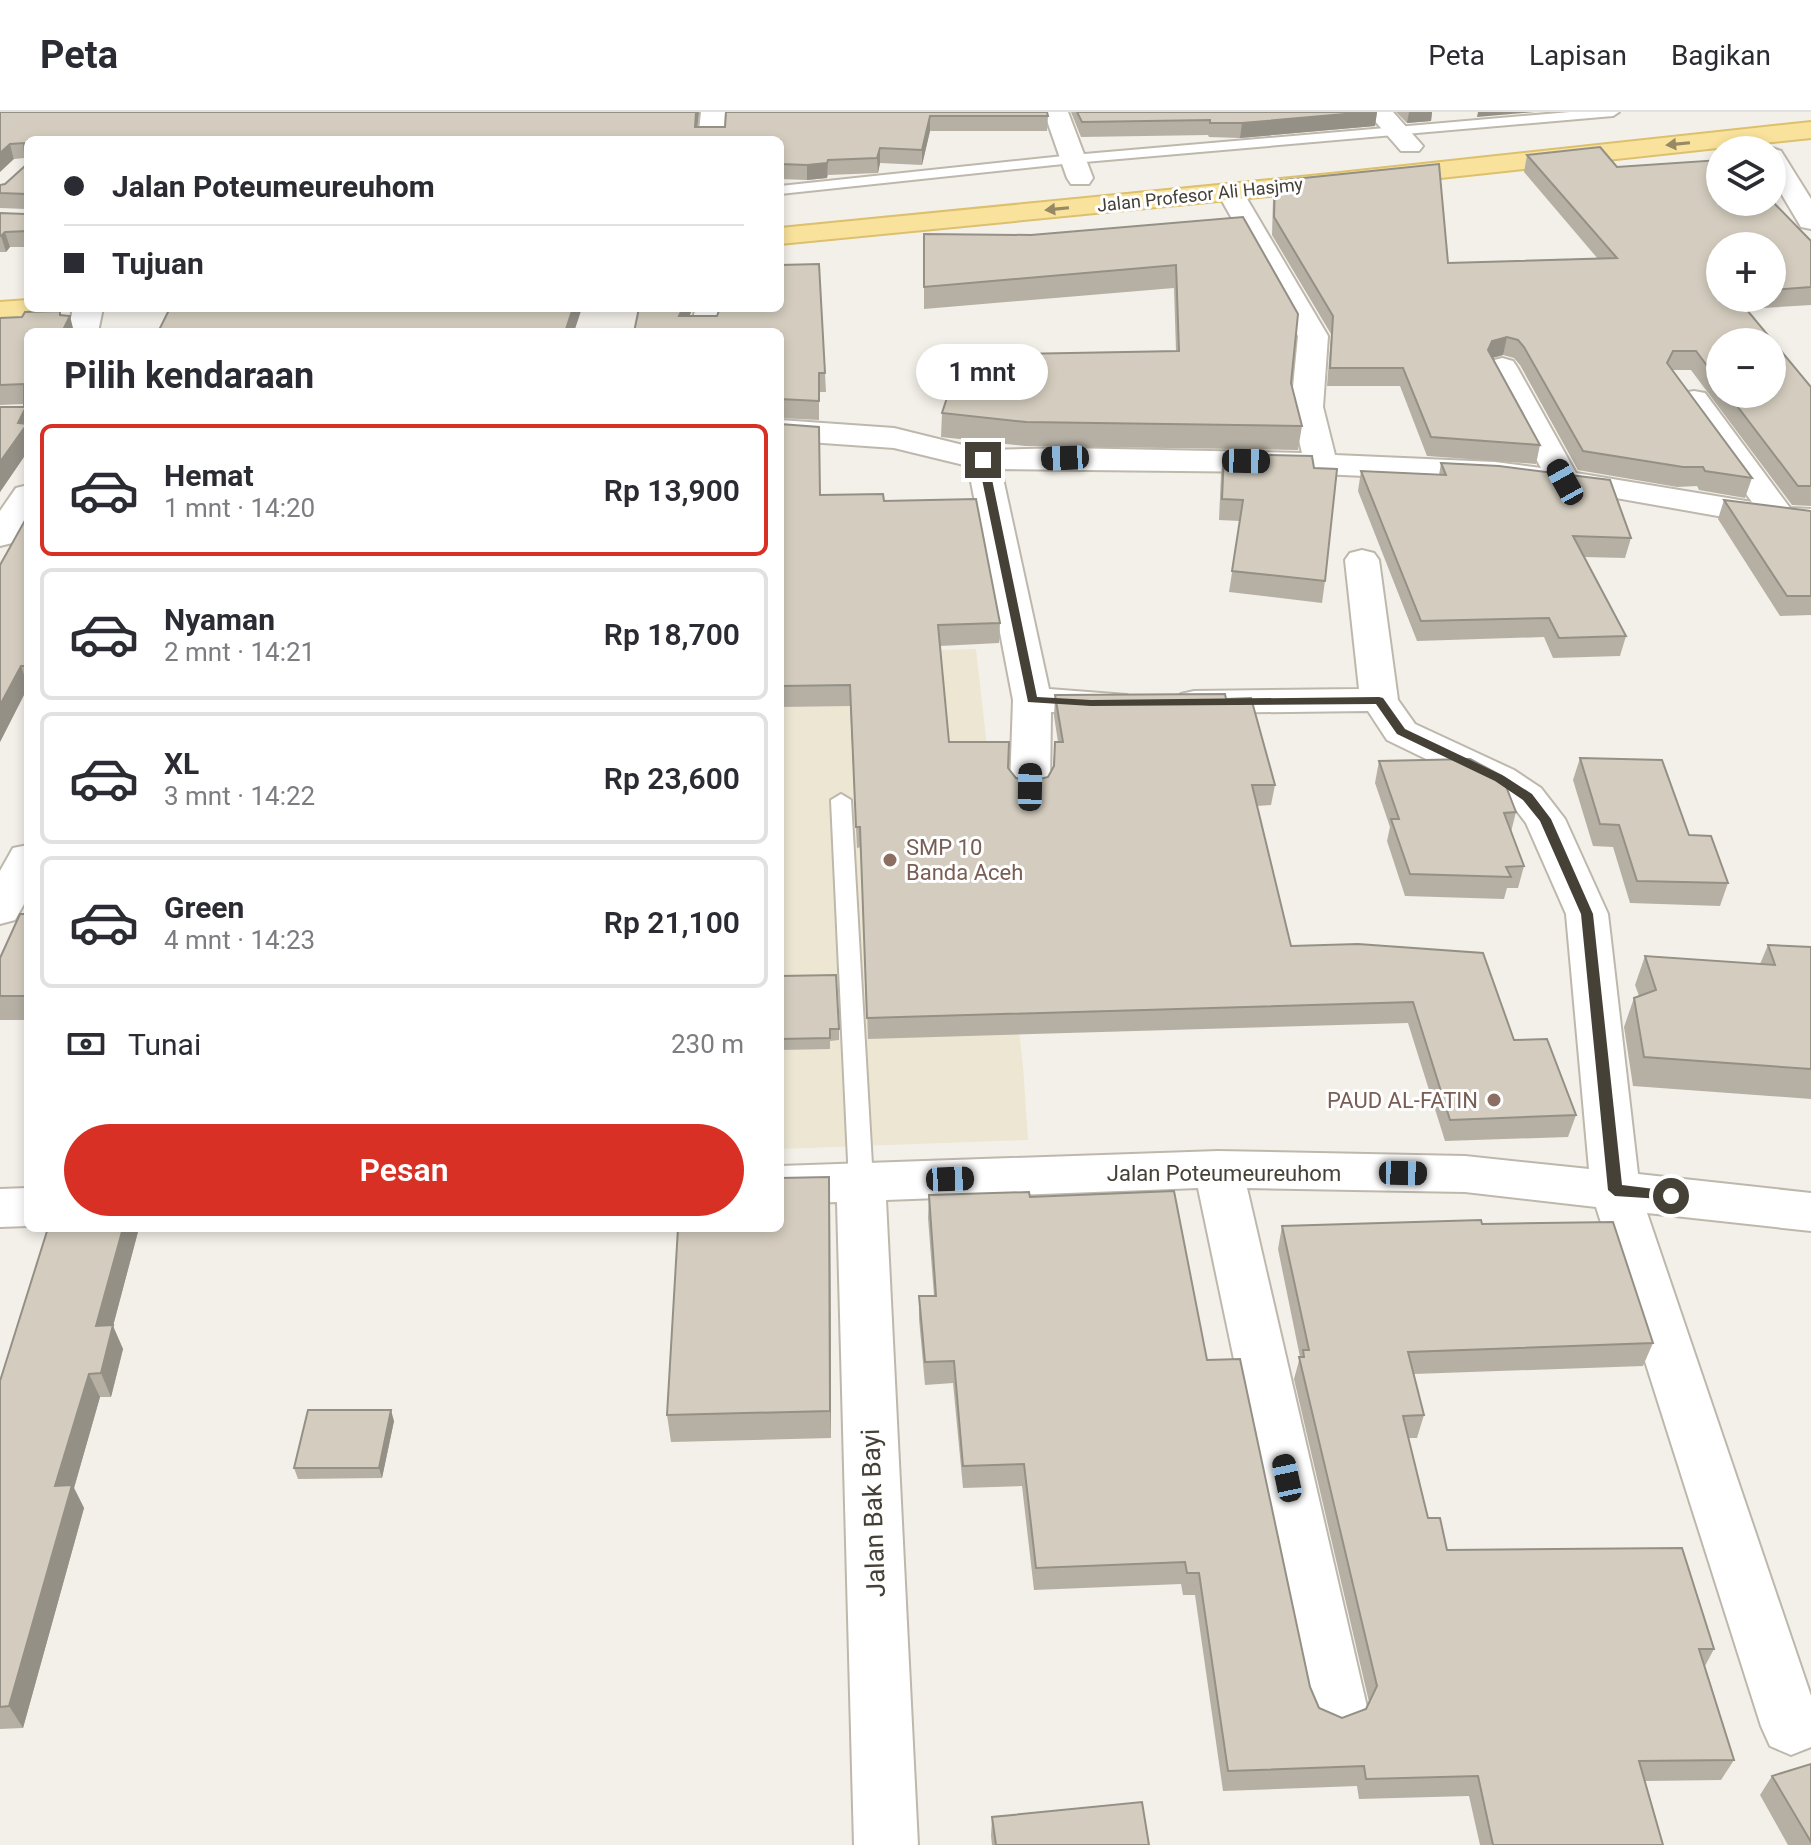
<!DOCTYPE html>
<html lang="id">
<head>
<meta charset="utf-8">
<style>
  body { margin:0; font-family:Roboto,sans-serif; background:#f2f2f3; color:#2b2b33; height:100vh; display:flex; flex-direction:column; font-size:30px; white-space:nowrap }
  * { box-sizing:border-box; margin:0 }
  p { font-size:26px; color:#7c7c81 }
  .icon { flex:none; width:44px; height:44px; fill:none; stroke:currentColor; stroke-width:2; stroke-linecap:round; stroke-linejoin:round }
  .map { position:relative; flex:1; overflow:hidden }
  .drawer { position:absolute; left:24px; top:216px; width:760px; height:904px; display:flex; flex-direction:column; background:#fff; border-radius:12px; box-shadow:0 4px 12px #0003 }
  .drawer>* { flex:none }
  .top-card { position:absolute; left:24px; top:24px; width:760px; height:176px; border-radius:12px; box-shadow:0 4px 12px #0003; display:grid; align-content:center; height:176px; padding:0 40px; background:#fff }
  .tools { position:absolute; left:1706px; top:24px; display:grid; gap:16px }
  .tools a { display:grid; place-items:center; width:80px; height:80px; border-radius:50%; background:#fff; box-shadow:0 4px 12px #0003; font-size:40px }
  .end { position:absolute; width:36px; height:36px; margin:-18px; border:10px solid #464137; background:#fff; box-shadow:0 0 0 4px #fff }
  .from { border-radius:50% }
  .bubble { position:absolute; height:56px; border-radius:28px; background:#fff; box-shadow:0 4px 12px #0003; font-size:26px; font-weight:600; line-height:56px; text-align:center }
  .car { position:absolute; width:24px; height:48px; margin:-24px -12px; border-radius:10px; box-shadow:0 0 6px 2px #0007; background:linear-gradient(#222 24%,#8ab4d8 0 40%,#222 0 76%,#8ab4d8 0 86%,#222 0) }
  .top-card b { display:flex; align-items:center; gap:28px; height:76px; font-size:30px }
  .top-card b+b { border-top:2px solid #e1e1e2 }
  .top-card i { width:20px; height:20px; background:#2b2b33 }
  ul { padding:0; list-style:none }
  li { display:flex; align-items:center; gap:24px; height:132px; margin:0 16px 12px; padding:0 24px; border:4px solid #e1e1e2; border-radius:12px }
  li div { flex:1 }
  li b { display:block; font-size:30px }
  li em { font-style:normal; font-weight:600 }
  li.selected { border-color:#d93025 }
  li>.icon { width:72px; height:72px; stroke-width:1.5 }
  h2 { padding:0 40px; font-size:36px; line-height:96px }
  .pay { display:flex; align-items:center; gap:20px; height:88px; padding:0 40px; font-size:30px }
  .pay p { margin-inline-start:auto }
  .action { display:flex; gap:16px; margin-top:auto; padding:16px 40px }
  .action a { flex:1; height:92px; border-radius:48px; background:#d93025; color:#fff; font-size:32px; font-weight:600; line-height:92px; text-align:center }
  header { display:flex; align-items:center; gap:48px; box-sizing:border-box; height:112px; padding:0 40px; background:#fff; border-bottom:2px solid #e1e1e2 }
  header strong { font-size:38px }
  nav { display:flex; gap:44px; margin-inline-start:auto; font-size:28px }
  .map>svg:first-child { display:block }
</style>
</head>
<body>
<header>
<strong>Peta</strong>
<nav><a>Peta</a><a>Lapisan</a><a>Bagikan</a></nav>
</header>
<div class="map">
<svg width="1811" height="1733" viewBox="0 0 1811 1733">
  <rect width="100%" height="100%" fill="#f3f0e9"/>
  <path fill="#ece6d3" d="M 976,537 L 1023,954 L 1028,1028 L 780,1037 L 780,542 Z"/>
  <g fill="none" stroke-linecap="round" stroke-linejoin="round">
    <defs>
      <path id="lane" d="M 1570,0 L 1619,0 L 1613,4 L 1073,51 L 780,82 L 780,74 L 1073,43 Z
        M 841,682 L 851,688 L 873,1070 L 870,1077 L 861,1079 L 852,1077 L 849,1070 L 831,688 Z"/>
      <path id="street" d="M 701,0 L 725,0 L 724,28 L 698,28 Z
        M 1044,0 L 1068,0 L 1093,66 L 1089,72 L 1071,72 L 1067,66 Z
        M 1367,0 L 1393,0 L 1423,34 L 1419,39 L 1401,39 Z
        M 1772,36 L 1781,39 L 1811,87 L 1811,117 L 1801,115 L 1772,66 L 1772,38 L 1765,38 Z
        M 1230,72 L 1239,74 L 1243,80 L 1328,224 L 1323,295 L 1335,343 L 1495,350 L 1541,356 L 1487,255 L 1491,249 L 1502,246 L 1513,249 L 1517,255 L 1576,361 L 1752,390 L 1678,288 L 1683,281 L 1694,279 L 1705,281 L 1790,396 L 1811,397 L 1811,417 L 1780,415 L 1616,386 L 1495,370 L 1277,360 L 1001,357 L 1049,577 L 1127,583 L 1133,591 L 1127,599 L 1114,602 L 1051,600 L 1050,675 L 1044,684 L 1030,687 L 1016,684 L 1010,675 L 1013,588 L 968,354 L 894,336 L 780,328 L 780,308 L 894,316 L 983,338 L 1065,336 L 1302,341 L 1291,295 L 1298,224 L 1217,80 L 1221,74 Z
        M 73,196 L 103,196 L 98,220 L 68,220 Z
        M 696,196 L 726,196 L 717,220 L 683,220 L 691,212 Z
        M 28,373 L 28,408 L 12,431 L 0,434 L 0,399 L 16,376 Z
        M 1362,438 L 1374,441 L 1379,448 L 1398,588 L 1415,612 L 1514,658 L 1541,676 L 1565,707 L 1608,802 L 1638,1062 L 1811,1081 L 1811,1119 L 1647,1101 L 1811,1584 L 1811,1635 L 1791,1643 L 1770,1634 L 1761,1614 L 1596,1095 L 1465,1080 L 1247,1076 L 1367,1595 L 1358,1615 L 1337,1624 L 1316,1615 L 1307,1595 L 1198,1076 L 886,1088 L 918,1733 L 854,1733 L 837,1090 L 780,1092 L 780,1054 L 1218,1039 L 1465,1044 L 1589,1057 L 1566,802 L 1526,711 L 1513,694 L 1486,676 L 1387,628 L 1368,599 L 1194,601 L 1181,598 L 1175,590 L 1181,582 L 1194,579 L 1359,577 L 1345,448 L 1350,441 Z
        M 28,733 L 28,785 L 15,808 L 0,812 L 0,759 L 13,736 Z
        M 28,1076 L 28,1114 L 0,1115 L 0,1077 Z"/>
      <path id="primary" d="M 1811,10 L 1811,26 L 1330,78 L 780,132 L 780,116 L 1330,62 Z
        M 28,188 L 28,196 L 46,196 L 41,202 L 0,208 L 0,190 Z"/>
    </defs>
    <use href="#lane" stroke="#beb8ac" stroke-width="4"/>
    <use href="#street" stroke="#beb8ac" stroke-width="4"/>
    <use href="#primary" stroke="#ddc06d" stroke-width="4"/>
    <use href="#lane" fill="#fff" fill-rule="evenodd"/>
    <use href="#street" fill="#fff" fill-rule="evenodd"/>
    <use href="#primary" fill="#f8e29c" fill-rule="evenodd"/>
  </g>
  <path fill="#b6b0a4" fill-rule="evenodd" d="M 0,0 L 699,0 L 697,15 L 725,15 L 726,0 L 1048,4 L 1047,19 L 930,19 L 922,53 L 880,51 L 878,61 L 828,63 L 827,66 L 807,68 L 780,67 L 780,28 L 28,28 L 28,135 L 10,135 L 6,140 L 0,140 L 0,101 L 25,102 L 25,97 L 0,96 L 0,73 L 5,72 L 26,53 L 25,46 L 14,47 Z
    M 1071,0 L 1377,0 L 1375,14 L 1240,26 L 1209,25 L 1208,23 L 1081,25 Z
    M 1396,0 L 1432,0 L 1431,9 L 1407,11 Z
    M 1527,43 L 1617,55 L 1811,129 L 1811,193 L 1747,197 L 1811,275 L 1811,394 L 1792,393 L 1691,258 L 1672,258 L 1752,366 L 1745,386 L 1699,378 L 1697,374 L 1677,375 L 1578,358 L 1520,253 L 1514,246 L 1503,243 L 1493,246 L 1540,333 L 1536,352 L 1427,344 L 1400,274 L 1327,274 L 1331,222 L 1272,123 L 1273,87 L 1275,69 L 1448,151 L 1598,147 L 1524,60 ZM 1772,134 L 1772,186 L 1720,186 ZM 1720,230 L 1772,282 L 1720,282 Z
    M 1243,105 L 1291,271 L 1302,314 L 1298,338 L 1025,334 L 941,325 L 942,301 L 1176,239 L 1174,176 L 924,197 L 924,122 L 1031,123 Z
    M 819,152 L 826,280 L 819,280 L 819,308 L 780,306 L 780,220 L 639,196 L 693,196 L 689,204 L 717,204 Z
    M 60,199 L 61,203 L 28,220 L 28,339 L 0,380 L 0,295 L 24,295 L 24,292 L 0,293 L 0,206 L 22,205 Z
    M 780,312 L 820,383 L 884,389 L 1000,511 L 999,531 L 940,534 L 949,630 L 1008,656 L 1016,666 L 1032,669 L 1048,665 L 1053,656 L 1055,630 L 1058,630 L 1054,604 L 1055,583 L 1226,587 L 1275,673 L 1271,693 L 1257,694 L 1291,834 L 1514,928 L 1576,1003 L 1568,1025 L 1445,1029 L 1408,911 L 868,927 L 861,735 L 857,736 L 850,594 L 780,595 Z
    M 1224,342 L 1325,469 L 1322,491 L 1229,480 L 1240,409 L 1219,408 L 1221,362 Z
    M 1441,351 L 1631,426 L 1625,446 L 1584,445 L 1626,524 L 1620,544 L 1553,546 L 1544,525 L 1417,529 L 1358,379 L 1361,359 L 1439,363 Z
    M 1724,388 L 1811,399 L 1811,503 L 1780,504 L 1718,407 Z
    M 28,403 L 28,575 L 0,630 Z
    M 1580,646 L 1689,723 L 1728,771 L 1720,794 L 1630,791 L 1613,735 L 1593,734 L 1573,668 Z
    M 1379,649 L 1516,700 L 1511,720 L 1524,754 L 1518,776 L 1507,776 L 1504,787 L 1405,784 L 1387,729 L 1390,715 L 1375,671 Z
    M 28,802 L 28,908 L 0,908 L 0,846 Z
    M 1768,833 L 1811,835 L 1811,987 L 1633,974 L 1624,915 L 1634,886 L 1639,884 L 1635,873 L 1645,844 L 1760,852 Z
    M 780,864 L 839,917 L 839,928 L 830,929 L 830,937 L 780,938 Z
    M 929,1083 L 1030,1085 L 1207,1248 L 1310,1575 L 1319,1596 L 1342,1606 L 1366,1597 L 1369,1590 L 1294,1267 L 1300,1245 L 1278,1137 L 1282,1114 L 1482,1112 L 1653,1231 L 1643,1254 L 1414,1262 L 1424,1303 L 1417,1326 L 1408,1326 L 1428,1406 L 1447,1438 L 1714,1537 L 1705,1554 L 1734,1648 L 1721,1668 L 1645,1669 L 1663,1733 L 1480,1733 L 1469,1684 L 1359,1687 L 1357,1674 L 1223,1679 L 1195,1483 L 1183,1483 L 1181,1472 L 1034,1478 L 1022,1374 L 963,1376 L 953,1271 L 925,1273 L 919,1207 L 919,1184 L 934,1184 L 928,1106 Z
    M 830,1093 L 831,1326 L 671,1330 L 667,1303 Z
    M 48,1116 L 139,1116 L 113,1214 L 123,1237 L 111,1285 L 100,1285 L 74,1376 L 84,1396 L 23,1616 L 0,1617 L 0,1269 Z
    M 394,1309 L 382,1366 L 298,1367 L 294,1356 Z
    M 1811,1652 L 1811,1733 L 1788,1733 L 1760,1683 L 1772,1664 Z
    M 992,1705 L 1149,1733 L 992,1733 L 991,1724 Z"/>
  <path fill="#949086" d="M 696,0 L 699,0 L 696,28 L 695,15 Z
    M 1365,0 L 1377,0 L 1375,14 L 1240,26 L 1242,11 Z
    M 1409,0 L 1432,0 L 1431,9 L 1407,11 Z
    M 1478,0 L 1535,0 L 1477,5 Z
    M 930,4 L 930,19 L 922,53 L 922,38 Z
    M 10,32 L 14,47 L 0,60 L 0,41 Z
    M 880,36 L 880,51 L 878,61 L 877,46 Z
    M 828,48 L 827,66 L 807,68 L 807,53 Z
    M 5,120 L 10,135 L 6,140 L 1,124 Z
    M 573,196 L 582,196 L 574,220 L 565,220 Z
    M 683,196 L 693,196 L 682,220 L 679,204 Z
    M 60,199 L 64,215 L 70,204 L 74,220 L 62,220 Z
    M 1507,225 L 1503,243 L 1488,247 L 1488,238 L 1492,229 Z
    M 28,291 L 28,339 L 0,380 L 0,350 Z
    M 21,554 L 28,575 L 0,630 L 0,593 Z
    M 829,1065 L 830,1093 L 831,1326 L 830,1299 Z
    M 123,1116 L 139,1116 L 113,1214 L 123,1237 L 111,1285 L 101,1261 L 96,1214 Z
    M 89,1262 L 100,1285 L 74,1376 L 84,1396 L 23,1616 L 9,1594 L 55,1374 Z
    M 391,1298 L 394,1309 L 382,1366 L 379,1356 Z"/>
  <path fill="#d4cdbf" stroke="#949086" stroke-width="2" d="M 0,0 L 696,0 L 695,15 L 725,15 L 726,0 L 1047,0 L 1048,4 L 930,4 L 922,38 L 880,36 L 877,46 L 828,48 L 827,51 L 807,53 L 780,52 L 780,28 L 28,28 L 28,119 L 5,120 L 1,124 L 0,124 L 0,101 L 25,102 L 26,82 L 0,81 L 0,73 L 5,72 L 26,53 L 24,31 L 10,32 L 0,41 Z
    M 1077,0 L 1368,0 L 1242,11 L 1210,11 L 1210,8 L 1082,10 Z
    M 1600,35 L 1617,55 L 1720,48 L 1720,90 L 1772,89 L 1811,129 L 1811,175 L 1772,178 L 1772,134 L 1720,134 L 1720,186 L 1737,186 L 1811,275 L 1811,374 L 1798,374 L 1728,282 L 1772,282 L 1772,230 L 1720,230 L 1720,271 L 1696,239 L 1673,239 L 1667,251 L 1752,366 L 1705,359 L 1703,355 L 1683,355 L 1583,339 L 1524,235 L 1518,228 L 1507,225 L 1492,229 L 1488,238 L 1540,333 L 1431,325 L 1403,256 L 1330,256 L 1333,204 L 1274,105 L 1275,69 L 1439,52 L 1448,151 L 1617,146 L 1527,43 Z
    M 1243,105 L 1298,202 L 1291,271 L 1302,314 L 1026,310 L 942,301 L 961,243 L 1179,239 L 1176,153 L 924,175 L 924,122 L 1031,123 Z
    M 819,152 L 825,261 L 819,261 L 819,289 L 780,287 L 780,220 L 634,220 L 639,196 L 683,196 L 679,204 L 717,204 L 720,196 L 780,196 L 780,153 Z
    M 170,196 L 573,196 L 565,220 L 158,220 Z
    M 60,199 L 60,203 L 70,204 L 62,220 L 28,220 L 28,291 L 18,311 L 27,312 L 0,350 L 0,295 L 24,295 L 24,272 L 0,273 L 0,206 L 22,205 L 25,200 Z
    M 780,312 L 819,315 L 820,383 L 883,382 L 884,389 L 976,387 L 1000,511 L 938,513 L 949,630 L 1009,630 L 1008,656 L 1016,666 L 1032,669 L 1048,665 L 1054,654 L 1055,630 L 1063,630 L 1055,583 L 1225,582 L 1226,587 L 1251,586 L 1275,673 L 1252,673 L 1291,834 L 1358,832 L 1483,841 L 1514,928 L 1547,927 L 1576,1003 L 1450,1008 L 1413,890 L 867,906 L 860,715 L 856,715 L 850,573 L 780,574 Z
    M 1224,342 L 1312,344 L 1314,356 L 1337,357 L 1325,469 L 1232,459 L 1243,388 L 1222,387 Z
    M 1441,351 L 1499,354 L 1610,368 L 1631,426 L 1573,424 L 1626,524 L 1559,526 L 1549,506 L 1421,509 L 1361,359 L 1446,363 Z
    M 1724,388 L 1811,399 L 1811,484 L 1787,484 Z
    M 28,403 L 28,554 L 21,554 L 0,593 L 0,453 Z
    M 1580,646 L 1662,648 L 1689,723 L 1711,724 L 1728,771 L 1637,769 L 1619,713 L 1600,712 Z
    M 1470,647 L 1502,664 L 1516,700 L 1504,701 L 1524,754 L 1506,755 L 1511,765 L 1410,762 L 1391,707 L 1399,707 L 1379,649 Z
    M 20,802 L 28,802 L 28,884 L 0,884 L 0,846 Z
    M 1768,833 L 1811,835 L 1811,957 L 1644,945 L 1634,886 L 1656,878 L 1645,844 L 1775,853 Z
    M 836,863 L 839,917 L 830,917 L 830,926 L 780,927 L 780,864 Z
    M 829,1065 L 830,1299 L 667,1303 L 678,1116 L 780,1116 L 780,1066 Z
    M 1174,1079 L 1207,1248 L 1240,1247 L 1310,1575 L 1319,1596 L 1342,1606 L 1366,1597 L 1377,1574 L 1299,1245 L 1304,1245 L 1303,1238 L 1309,1238 L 1282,1114 L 1481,1108 L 1482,1112 L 1613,1110 L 1653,1231 L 1408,1240 L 1424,1303 L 1403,1304 L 1428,1406 L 1440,1406 L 1447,1438 L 1682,1436 L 1714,1537 L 1699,1537 L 1734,1648 L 1639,1649 L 1663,1733 L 1493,1733 L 1478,1664 L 1366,1667 L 1364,1654 L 1228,1659 L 1199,1461 L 1187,1461 L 1185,1450 L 1036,1456 L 1024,1352 L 963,1354 L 954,1249 L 925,1250 L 919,1184 L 936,1184 L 929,1083 L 1029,1080 L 1030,1085 Z
    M 48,1116 L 123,1116 L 96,1214 L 113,1213 L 101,1261 L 89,1262 L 55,1374 L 72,1373 L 9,1594 L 0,1595 L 0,1269 Z
    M 308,1298 L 391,1298 L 379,1356 L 294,1356 Z
    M 1811,1652 L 1811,1730 L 1772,1664 Z
    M 1142,1690 L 1149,1733 L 996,1733 L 992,1705 Z"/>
  <defs><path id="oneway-solid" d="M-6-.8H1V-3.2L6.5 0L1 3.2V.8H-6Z" transform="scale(2)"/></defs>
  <g fill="#968964">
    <use href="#oneway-solid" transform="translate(1678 32) rotate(174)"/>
    <use href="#oneway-solid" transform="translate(1057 97) rotate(174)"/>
  </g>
  <path fill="#464137" d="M 983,345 L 988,348 L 1037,585 L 1091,588 L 1379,585 L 1383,586 L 1405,617 L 1504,664 L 1532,682 L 1551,707 L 1593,802 L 1622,1073 L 1671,1079 L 1679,1084 L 1677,1088 L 1615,1084 L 1608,1078 L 1581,802 L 1540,709 L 1523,688 L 1495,669 L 1397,622 L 1376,592 L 1091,594 L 1028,590 L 978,348 Z"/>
  <g fill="#8d6e63" stroke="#fff" stroke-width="3">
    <circle cx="890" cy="748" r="8"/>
    <circle cx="1494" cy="988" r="8"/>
  </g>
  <g text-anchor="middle" stroke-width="6" stroke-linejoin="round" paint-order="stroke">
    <g font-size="18" fill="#464137" stroke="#fff">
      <text transform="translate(1200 83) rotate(-6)" y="6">Jalan Profesor Ali Hasjmy</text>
    </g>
    <g font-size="22" fill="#785e54" stroke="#fff" text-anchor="start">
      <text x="906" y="743">SMP 10<tspan x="906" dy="25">Banda Aceh</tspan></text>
      <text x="1478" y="996" text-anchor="end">PAUD AL-FATIN</text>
    </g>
    <g font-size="22" fill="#464137" stroke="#fff">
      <text x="1224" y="1069">Jalan Poteumeureuhom</text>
    </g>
    <g font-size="26" fill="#464137" stroke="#fff">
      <text transform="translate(873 1401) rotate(-92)" y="9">Jalan Bak Bayi</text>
    </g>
  </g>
</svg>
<div class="tools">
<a><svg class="icon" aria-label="layers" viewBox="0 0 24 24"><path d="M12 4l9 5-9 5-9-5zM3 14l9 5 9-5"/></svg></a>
<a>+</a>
<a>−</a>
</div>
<i class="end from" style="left:1671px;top:1084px"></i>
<i class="end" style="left:983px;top:348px"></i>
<div class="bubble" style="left:916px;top:232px;width:132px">1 mnt</div>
<i class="car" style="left:1065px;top:346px;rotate:268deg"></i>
<i class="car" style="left:1246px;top:349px;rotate:91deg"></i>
<i class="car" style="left:1565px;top:370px;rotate:331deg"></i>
<i class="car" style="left:1030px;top:675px;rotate:1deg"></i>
<i class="car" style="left:1403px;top:1061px;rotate:91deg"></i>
<i class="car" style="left:950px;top:1067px;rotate:88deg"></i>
<i class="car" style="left:1287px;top:1366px;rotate:348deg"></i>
<div class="top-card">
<b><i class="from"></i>Jalan Poteumeureuhom</b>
<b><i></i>Tujuan</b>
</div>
<section class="drawer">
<h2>Pilih kendaraan</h2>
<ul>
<li class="selected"><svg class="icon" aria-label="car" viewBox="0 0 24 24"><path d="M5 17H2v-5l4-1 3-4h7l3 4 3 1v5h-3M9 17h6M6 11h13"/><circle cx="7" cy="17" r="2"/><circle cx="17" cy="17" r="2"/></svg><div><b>Hemat</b><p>1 mnt · 14:20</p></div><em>Rp 13,900</em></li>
<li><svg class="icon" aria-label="car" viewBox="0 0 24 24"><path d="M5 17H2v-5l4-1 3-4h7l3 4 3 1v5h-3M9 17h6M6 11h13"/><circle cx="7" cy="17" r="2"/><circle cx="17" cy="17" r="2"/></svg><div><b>Nyaman</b><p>2 mnt · 14:21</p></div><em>Rp 18,700</em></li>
<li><svg class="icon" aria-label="car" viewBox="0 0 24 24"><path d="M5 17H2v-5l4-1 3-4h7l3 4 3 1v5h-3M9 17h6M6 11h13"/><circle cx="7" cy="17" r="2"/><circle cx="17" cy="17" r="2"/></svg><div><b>XL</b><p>3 mnt · 14:22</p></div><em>Rp 23,600</em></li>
<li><svg class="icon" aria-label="car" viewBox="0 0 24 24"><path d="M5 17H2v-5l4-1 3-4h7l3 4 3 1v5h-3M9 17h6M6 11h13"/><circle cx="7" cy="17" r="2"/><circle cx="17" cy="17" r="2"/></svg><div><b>Green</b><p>4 mnt · 14:23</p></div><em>Rp 21,100</em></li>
</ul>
<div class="pay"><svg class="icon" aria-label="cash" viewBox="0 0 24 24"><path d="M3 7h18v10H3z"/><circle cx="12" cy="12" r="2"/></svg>Tunai<p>230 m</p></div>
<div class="action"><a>Pesan</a></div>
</section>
</div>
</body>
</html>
